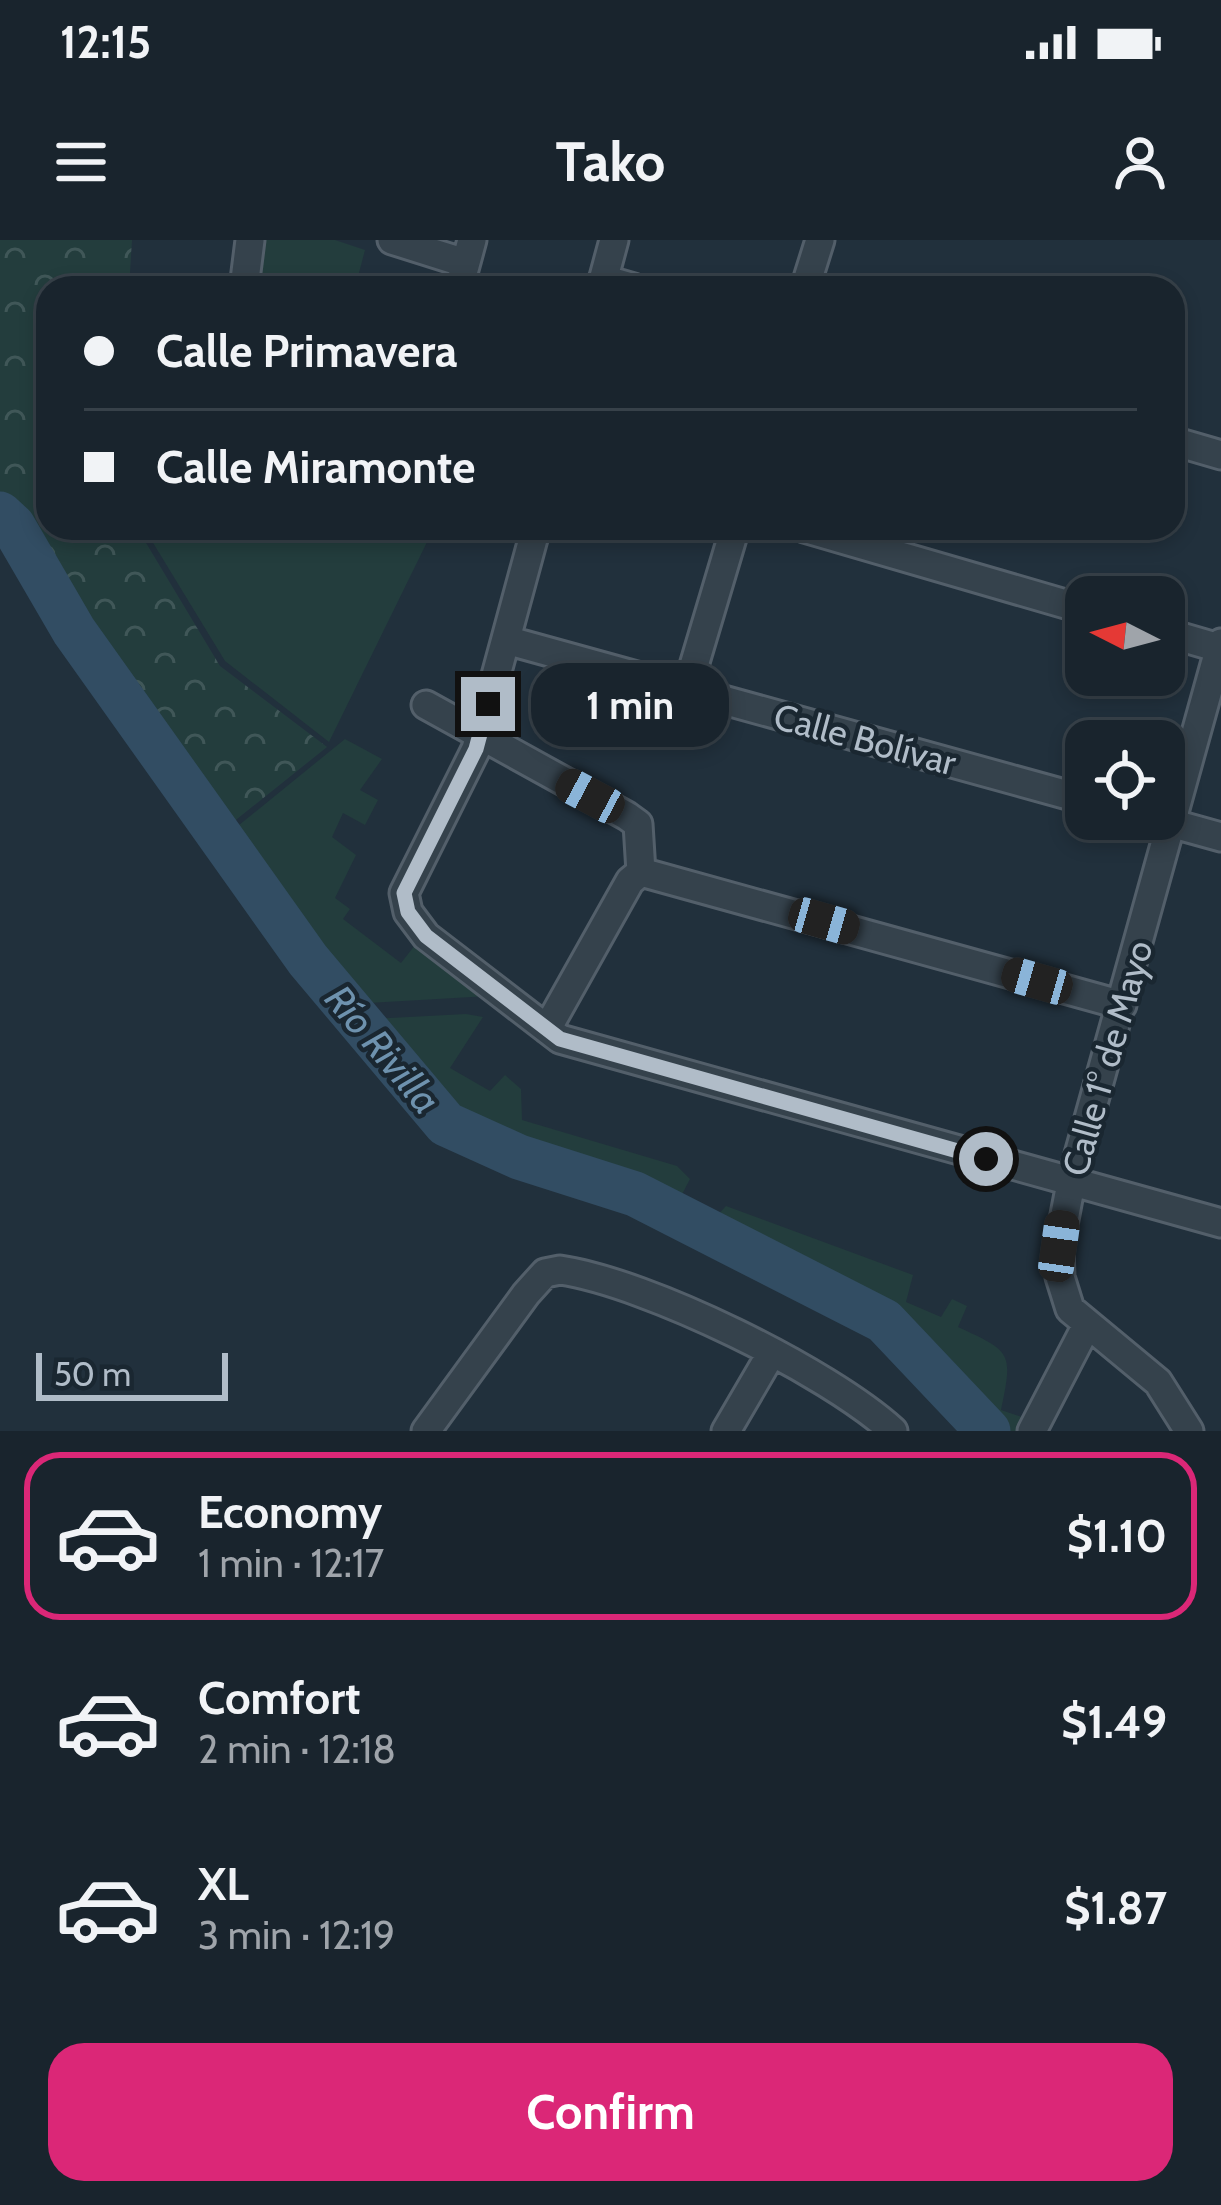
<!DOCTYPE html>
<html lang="en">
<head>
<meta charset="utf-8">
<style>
  body { margin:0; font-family:Cabin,sans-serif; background:#222c35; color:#f1f3f6; height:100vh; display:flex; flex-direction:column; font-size:45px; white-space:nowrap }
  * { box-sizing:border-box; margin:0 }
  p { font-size:39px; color:#9fa4aa }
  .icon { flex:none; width:66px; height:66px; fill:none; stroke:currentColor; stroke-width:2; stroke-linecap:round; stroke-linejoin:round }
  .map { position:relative; height:1191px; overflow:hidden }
  .drawer { display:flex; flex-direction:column; background:#19242d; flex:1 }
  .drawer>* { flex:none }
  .banner { position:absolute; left:36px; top:36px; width:1149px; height:264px; border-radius:36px; box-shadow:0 6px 18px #0003,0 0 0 3px #374149; display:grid; align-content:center; height:264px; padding:0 48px; background:#19242d }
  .needle { width:78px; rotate:276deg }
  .fabs { position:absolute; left:1065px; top:336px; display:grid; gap:24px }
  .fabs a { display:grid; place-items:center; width:120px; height:120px; border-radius:24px; background:#19242d; box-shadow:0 6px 18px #0003,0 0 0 3px #374149; font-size:60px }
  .scale { position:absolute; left:36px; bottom:30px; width:192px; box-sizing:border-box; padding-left:12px; border:6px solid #b0bcc8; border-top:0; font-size:33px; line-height:42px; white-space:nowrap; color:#b0bcc8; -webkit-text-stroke:9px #1a2731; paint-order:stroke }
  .end { position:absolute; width:54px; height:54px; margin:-27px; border:15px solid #b0bcc8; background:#111; box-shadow:0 0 0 6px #111 }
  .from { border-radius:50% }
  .bubble { position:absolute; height:84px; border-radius:36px; background:#19242d; box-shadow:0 6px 18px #0003,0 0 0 3px #374149; font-size:39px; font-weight:700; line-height:84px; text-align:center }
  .car { position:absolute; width:36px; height:72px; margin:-36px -18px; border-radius:15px; box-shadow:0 0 9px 3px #0007; background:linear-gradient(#222 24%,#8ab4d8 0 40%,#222 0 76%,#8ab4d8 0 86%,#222 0) }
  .banner b { display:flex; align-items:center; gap:42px; height:114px; font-size:45px }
  .banner b+b { border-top:3px solid #374149 }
  .banner i { width:30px; height:30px; background:#f1f3f6 }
  ul { padding:21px 0 0; list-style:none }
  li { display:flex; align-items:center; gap:36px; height:168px; margin:0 24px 18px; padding:0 24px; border:6px solid transparent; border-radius:36px }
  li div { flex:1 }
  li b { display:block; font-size:45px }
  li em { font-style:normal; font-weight:700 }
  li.selected { border-color:#db2777 }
  li>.icon { width:108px; height:108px; stroke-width:1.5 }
  .action { display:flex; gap:24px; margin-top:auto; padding:24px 48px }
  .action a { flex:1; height:138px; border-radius:36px; background:#db2777; color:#fff; font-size:48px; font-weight:700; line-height:138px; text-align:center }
  .status { display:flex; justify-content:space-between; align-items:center; height:84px; padding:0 60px; background:#19242d; direction:ltr }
  .status svg { height:33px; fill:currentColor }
  header { display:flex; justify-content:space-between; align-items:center; height:156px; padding:0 48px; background:#19242d; font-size:54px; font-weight:700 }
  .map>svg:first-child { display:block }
</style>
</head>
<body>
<div class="status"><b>12:15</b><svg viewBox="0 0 49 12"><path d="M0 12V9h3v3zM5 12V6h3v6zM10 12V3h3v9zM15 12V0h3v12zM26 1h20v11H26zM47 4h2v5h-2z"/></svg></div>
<header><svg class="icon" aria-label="menu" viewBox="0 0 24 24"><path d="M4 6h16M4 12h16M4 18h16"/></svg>Tako<svg class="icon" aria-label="person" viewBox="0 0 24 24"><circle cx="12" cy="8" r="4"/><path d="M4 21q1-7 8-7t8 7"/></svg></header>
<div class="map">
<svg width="1221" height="1191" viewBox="0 0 1221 1191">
  <defs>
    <pattern id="forest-crowns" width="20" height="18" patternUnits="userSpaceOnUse" patternTransform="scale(3)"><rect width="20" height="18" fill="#233d3d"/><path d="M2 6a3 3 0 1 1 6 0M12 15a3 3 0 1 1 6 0" fill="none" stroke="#405758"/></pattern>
  </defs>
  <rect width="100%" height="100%" fill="#21303c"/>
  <path fill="#233d3d" d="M 255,0 L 335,0 L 365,10 L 355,48 L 249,48 Z
    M 144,288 L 402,288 L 430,296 L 329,502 L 225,421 Z
    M 345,499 L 382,519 L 360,550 L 378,560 L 365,585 L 343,573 L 332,597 L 356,615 L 335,658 L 350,669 L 343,679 L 401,723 L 419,700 L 489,756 L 351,764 L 228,594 Z
    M 466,774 L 483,777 L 450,828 L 490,851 L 505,835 L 521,849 L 522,880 L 677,926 L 690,939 L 677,964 L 714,979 L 726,966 L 913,1035 L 906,1062 L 941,1077 L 952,1059 L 967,1066 L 958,1087 C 1012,1112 1013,1112 1001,1170 L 1028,1179 L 1020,1191 L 998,1191 L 885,1074 L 637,946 L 519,906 L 449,874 L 371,779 Z"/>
  <path fill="url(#forest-crowns)" d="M 0,0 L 132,0 L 129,48 L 48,48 L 48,288 L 137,288 L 220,426 L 327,507 L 222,591 L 135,451 L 122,443 L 21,286 L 0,266 Z"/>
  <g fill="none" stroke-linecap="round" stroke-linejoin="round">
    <path stroke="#324d63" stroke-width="45" d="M 0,274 L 13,286 L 74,391 L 308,720 L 446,884 L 519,917 L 635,954 L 884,1081 L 988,1191"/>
    <defs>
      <path id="street" d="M 392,0 L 465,23
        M 603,39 L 634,48
        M 244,48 L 250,0
        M 459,48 L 472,0
        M 601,48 L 614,0
        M 805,48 L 820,0
        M 1173,201 L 1221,215
        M 536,288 L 476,509 L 404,653 L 408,672 L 426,696 L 560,799 L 1221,983
        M 804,288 L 1086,370
        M 1164,392 L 1219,408
        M 506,400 L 1086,560
        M 687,449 L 735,288
        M 426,465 L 627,576 L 638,584 L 641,632
        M 1156,579 L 1221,597
        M 547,789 L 630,641 L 641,632 L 1122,765
        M 426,1191 L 526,1054 L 545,1033 L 560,1030 C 648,1043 827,1131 893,1191
        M 726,1191 L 771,1114
        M 1032,1191 L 1087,1085
        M 1189,1191 L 1158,1142 L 1070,1069 L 1060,1037 L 1059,1006 L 1071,943 L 1221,403"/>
    </defs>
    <use href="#street" stroke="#535f6a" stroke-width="33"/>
    <use href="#street" stroke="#35424c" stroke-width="27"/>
  </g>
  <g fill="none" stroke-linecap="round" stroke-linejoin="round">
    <path stroke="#b0bcc8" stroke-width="15" d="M 488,464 L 476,509 L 404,653 L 408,672 L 426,696 L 560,799 L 986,919"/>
  </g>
  <g text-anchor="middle" stroke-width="9" stroke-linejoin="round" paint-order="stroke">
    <g font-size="36" fill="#b0bcc8" stroke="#1a2731">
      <text transform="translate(865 499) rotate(15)" y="13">Calle Bolívar</text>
      <text transform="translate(1107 818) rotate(-74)" y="13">Calle 1° de Mayo</text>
    </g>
    <g font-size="39" font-style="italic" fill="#6e92ae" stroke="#1a2731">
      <text transform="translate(383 809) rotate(50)" y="14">Río Rivilla</text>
    </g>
  </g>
</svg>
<div class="fabs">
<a><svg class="needle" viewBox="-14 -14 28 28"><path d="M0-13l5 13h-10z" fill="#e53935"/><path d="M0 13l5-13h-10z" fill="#9fa4aa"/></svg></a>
<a><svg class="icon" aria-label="locate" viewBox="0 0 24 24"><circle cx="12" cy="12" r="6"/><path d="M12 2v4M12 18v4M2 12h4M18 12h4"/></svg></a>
</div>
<div class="scale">50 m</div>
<i class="end from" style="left:986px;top:919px"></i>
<i class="end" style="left:488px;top:464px"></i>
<div class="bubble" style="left:531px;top:423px;width:198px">1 min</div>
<i class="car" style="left:590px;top:556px;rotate:298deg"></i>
<i class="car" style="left:824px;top:681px;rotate:106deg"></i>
<i class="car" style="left:1037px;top:741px;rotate:286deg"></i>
<i class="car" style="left:1059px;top:1006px;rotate:8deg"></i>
<div class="banner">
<b><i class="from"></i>Calle Primavera</b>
<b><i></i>Calle Miramonte</b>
</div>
</div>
<section class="drawer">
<ul>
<li class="selected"><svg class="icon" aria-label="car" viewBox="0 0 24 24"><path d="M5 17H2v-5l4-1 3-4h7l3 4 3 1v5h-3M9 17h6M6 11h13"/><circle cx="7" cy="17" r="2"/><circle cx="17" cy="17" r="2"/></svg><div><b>Economy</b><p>1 min · 12:17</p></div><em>$1.10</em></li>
<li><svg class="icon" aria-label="car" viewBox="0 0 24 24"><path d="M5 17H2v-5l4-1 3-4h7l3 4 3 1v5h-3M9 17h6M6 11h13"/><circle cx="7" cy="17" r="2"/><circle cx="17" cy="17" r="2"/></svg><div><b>Comfort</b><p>2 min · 12:18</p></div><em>$1.49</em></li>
<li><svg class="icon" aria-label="car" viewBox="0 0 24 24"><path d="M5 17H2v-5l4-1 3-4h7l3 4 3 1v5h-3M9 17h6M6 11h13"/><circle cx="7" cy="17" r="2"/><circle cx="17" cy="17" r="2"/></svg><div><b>XL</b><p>3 min · 12:19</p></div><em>$1.87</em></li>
</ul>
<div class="action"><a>Confirm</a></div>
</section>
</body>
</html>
